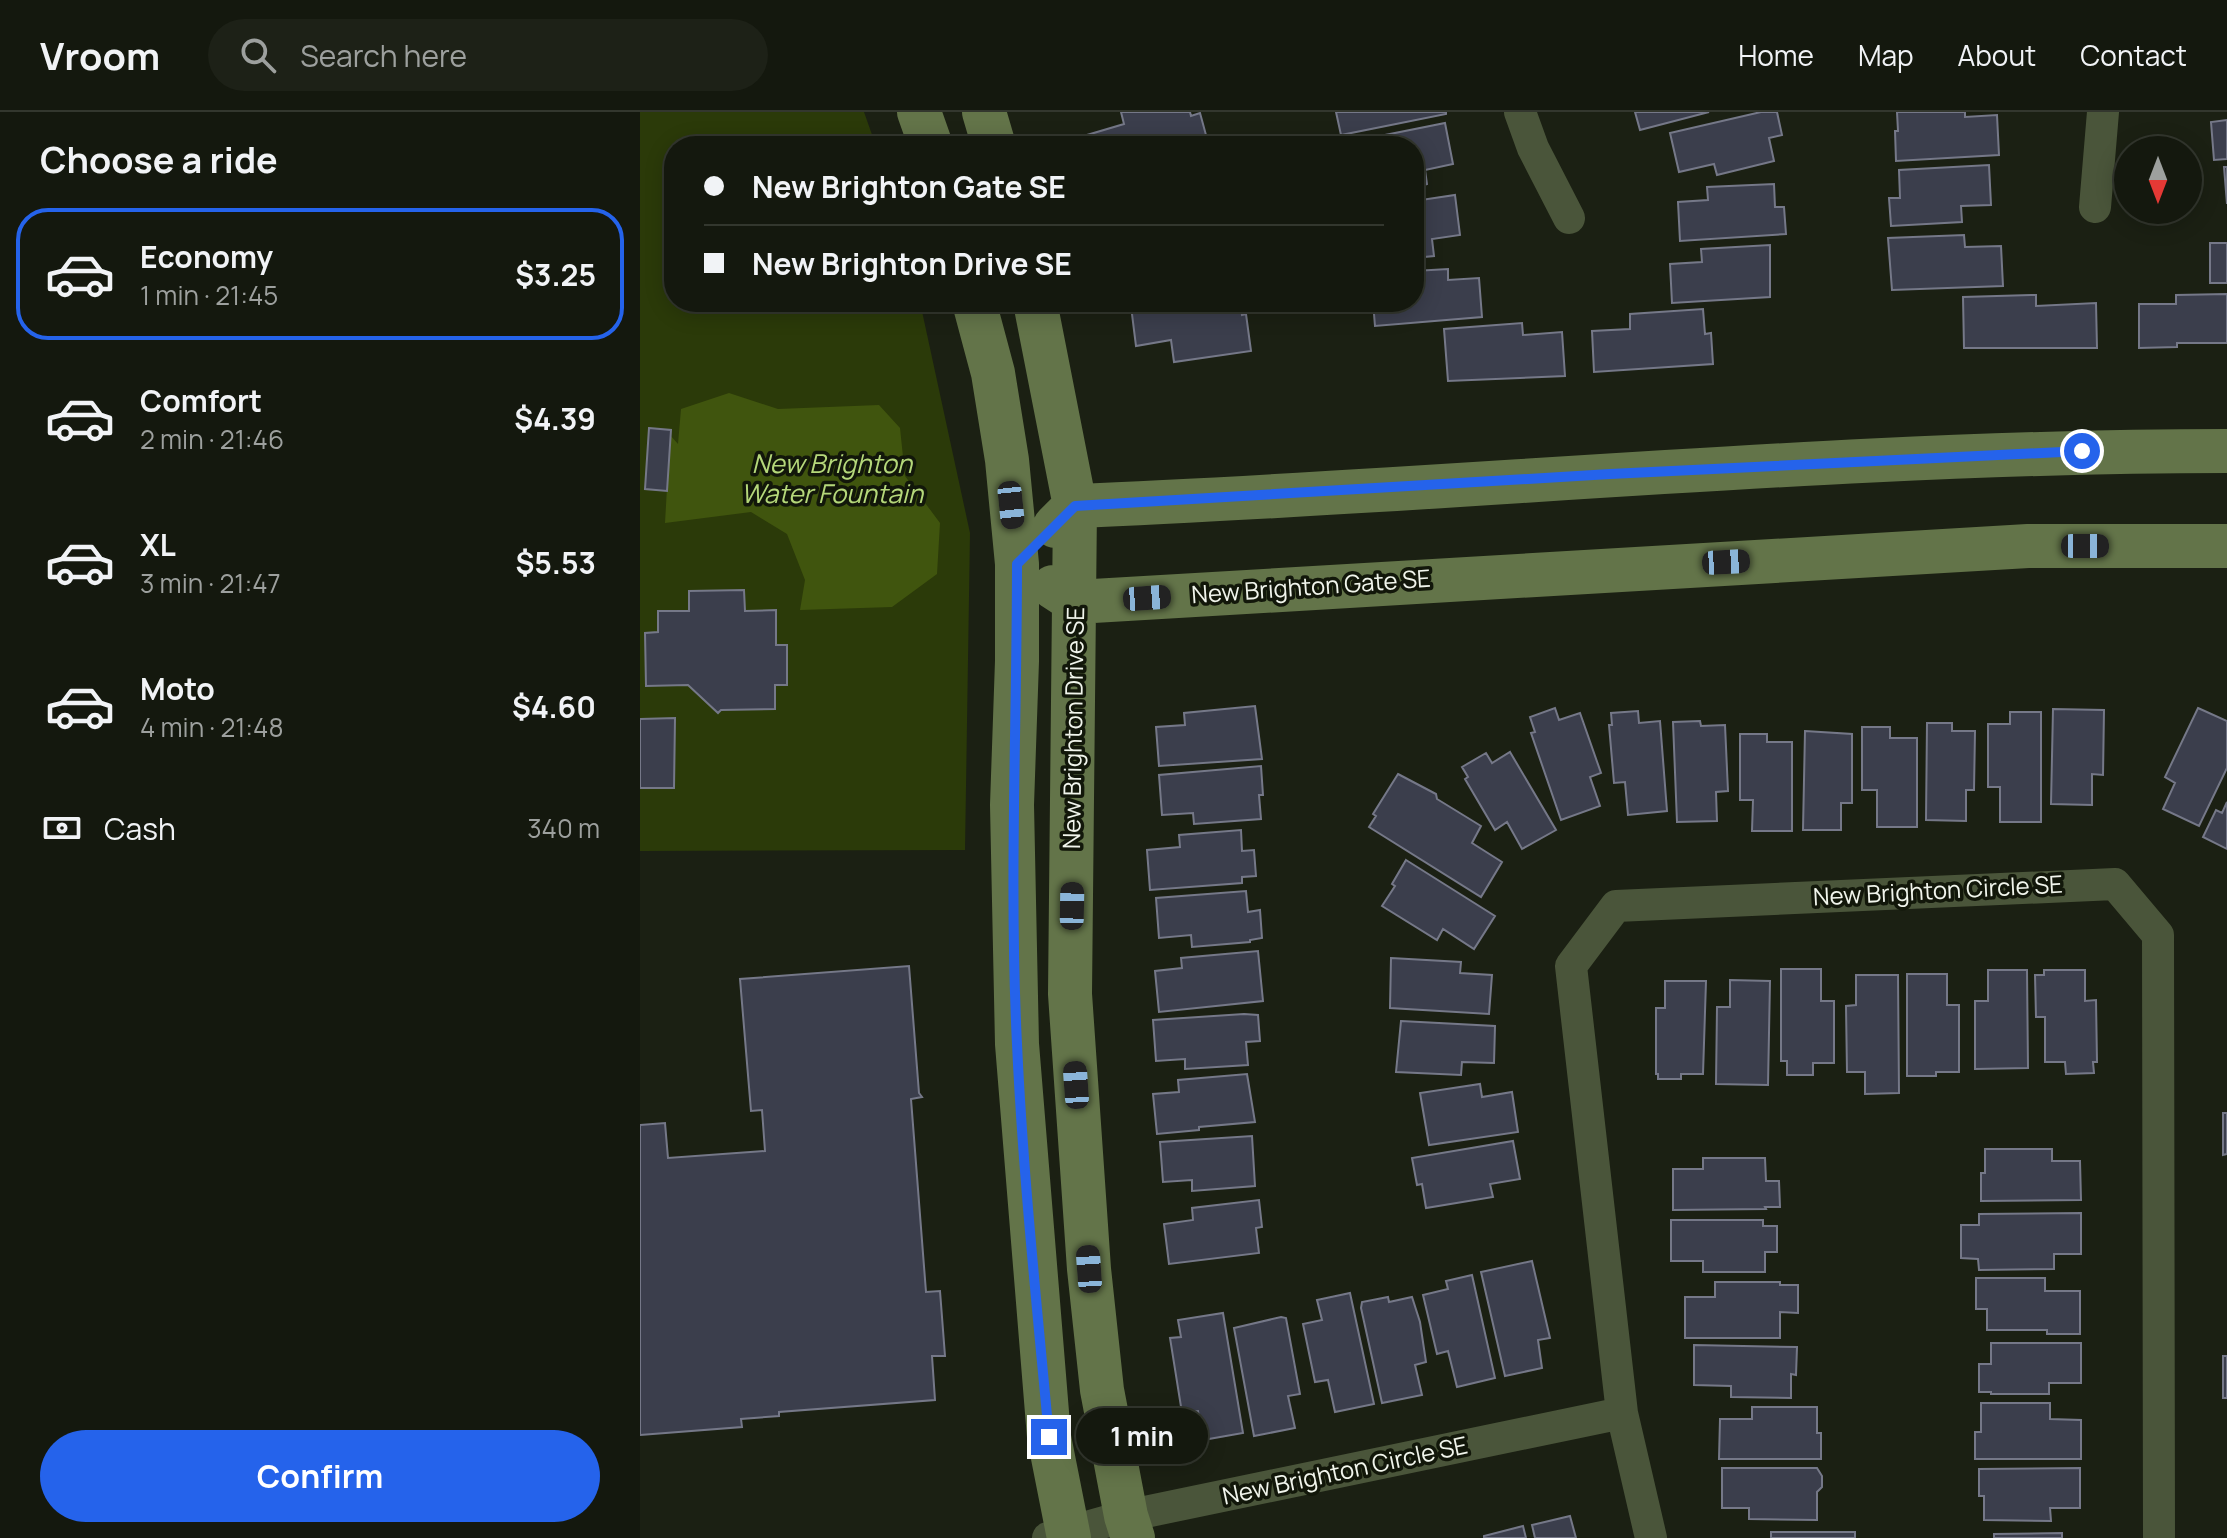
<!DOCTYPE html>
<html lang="en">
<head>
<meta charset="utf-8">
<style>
  body { margin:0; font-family:Manrope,sans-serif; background:#1d2117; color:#f1f3f6; height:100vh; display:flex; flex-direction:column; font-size:30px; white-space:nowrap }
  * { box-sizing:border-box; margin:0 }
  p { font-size:26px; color:#9da09e }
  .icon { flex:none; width:44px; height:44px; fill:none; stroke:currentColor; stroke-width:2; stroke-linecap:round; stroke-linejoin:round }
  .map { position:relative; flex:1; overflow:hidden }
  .details { display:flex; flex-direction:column; background:#14180e; width:640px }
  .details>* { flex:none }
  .top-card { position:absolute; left:24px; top:24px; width:760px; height:176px; border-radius:32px; box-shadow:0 4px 20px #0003,0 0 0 2px #33372e; display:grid; align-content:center; height:176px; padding:0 40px; background:#14180e }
  .needle { width:52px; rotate:180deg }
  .tools { position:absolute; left:1474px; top:24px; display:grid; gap:16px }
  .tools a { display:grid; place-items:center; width:88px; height:88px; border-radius:50%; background:#14180e; box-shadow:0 4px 20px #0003,0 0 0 2px #33372e; font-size:40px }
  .end { position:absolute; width:36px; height:36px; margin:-18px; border:10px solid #2563eb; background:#fff; box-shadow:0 0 0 4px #fff }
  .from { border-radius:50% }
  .bubble { position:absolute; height:56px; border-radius:28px; background:#14180e; box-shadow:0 4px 20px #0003,0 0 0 2px #33372e; font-size:26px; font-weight:700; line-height:56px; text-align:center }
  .car { position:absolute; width:24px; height:48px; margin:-24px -12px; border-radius:10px; box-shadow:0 0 6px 2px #0007; background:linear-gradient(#222 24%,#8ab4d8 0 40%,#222 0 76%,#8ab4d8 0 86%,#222 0) }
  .top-card b { display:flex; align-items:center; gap:28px; height:76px; font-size:30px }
  .top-card b+b { border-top:2px solid #33372e }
  .top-card i { width:20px; height:20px; background:#f1f3f6 }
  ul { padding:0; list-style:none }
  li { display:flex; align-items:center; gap:24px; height:132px; margin:0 16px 12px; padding:0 24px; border:4px solid transparent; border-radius:32px }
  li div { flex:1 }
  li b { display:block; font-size:30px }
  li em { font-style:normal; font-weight:700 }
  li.current { border-color:#2563eb }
  li>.icon { width:72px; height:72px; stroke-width:1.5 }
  h2 { padding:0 40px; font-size:36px; line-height:96px }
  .pay { display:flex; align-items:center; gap:20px; height:88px; padding:0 40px; font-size:30px }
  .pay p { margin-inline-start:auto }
  .button { display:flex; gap:16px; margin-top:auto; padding:16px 40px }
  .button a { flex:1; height:92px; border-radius:48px; background:#2563eb; color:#fff; font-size:32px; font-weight:700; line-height:92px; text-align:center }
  header { display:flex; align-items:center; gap:48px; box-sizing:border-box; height:112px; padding:0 40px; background:#14180e; border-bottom:2px solid #33372e }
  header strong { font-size:38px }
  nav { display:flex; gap:44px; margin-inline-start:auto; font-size:28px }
  .search { width:560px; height:72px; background:#1d2117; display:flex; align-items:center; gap:20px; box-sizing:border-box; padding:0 28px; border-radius:44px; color:#9da09e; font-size:30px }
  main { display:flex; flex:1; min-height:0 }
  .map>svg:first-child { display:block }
</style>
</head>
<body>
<header>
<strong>Vroom</strong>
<div class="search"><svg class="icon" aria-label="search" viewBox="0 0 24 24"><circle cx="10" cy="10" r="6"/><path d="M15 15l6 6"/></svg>Search here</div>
<nav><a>Home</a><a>Map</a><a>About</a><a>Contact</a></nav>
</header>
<main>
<section class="details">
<h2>Choose a ride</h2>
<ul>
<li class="current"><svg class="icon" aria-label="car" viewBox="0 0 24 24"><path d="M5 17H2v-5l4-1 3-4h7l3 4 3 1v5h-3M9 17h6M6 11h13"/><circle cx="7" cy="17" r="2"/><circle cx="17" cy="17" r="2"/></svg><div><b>Economy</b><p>1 min · 21:45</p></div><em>$3.25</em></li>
<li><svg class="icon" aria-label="car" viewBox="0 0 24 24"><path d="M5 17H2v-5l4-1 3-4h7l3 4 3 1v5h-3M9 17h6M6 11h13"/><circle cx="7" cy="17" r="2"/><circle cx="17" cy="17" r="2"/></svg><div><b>Comfort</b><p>2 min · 21:46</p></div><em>$4.39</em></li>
<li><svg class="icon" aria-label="car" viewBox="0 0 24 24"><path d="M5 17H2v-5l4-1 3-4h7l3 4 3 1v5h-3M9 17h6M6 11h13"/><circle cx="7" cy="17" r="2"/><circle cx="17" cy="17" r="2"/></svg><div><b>XL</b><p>3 min · 21:47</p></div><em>$5.53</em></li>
<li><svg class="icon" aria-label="car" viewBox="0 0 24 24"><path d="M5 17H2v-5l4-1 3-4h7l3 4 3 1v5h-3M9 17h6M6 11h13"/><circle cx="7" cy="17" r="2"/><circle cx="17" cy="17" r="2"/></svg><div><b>Moto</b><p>4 min · 21:48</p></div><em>$4.60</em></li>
</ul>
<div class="pay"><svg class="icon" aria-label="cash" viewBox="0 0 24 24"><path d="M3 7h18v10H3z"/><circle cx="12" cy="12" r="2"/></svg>Cash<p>340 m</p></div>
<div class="button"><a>Confirm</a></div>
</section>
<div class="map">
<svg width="1587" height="1426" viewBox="0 0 1587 1426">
  <rect width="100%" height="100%" fill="#1b2013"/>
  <path fill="#2b3a09" d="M 0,0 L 224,0 L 236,34 L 34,34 L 34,190 L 280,190 L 330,421 L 325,738 L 0,739 Z"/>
  <path fill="#40550e" d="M 89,281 L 138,297 L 239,293 L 260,316 L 265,364 L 300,411 L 297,462 L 252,495 L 160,498 L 165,468 L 147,422 L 111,400 L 25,411 L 30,323 L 38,332 L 41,297 Z"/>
  <path fill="#3b3e4c" stroke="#757888" stroke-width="2" d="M 481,0 L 550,0 L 551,4 L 560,1 L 566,23 L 557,26 L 558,34 L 451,34 L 447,23 L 484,12 Z
    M 696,0 L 806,0 L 806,2 L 701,23 Z
    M 995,0 L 1069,0 L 1000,18 Z
    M 1121,0 L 1137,0 L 1142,23 L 1129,26 L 1134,49 L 1077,63 L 1074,52 L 1039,60 L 1030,21 Z
    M 1257,0 L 1325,0 L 1325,5 L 1357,3 L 1359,43 L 1256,49 L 1255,19 L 1258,19 Z
    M 1587,8 L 1587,47 L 1574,48 L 1571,10 Z
    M 805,11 L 813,52 L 785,58 L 787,72 L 778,75 L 774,76 L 774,34 L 701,34 L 700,32 Z
    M 1349,53 L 1351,93 L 1321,94 L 1322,110 L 1251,114 L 1249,86 L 1260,86 L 1259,58 Z
    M 1584,55 L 1587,55 L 1587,92 Z
    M 1134,72 L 1135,95 L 1144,95 L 1146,122 L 1040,129 L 1038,90 L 1068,88 L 1067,75 Z
    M 815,83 L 820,123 L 792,127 L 794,144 L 774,146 L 774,89 Z
    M 1324,123 L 1325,135 L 1361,134 L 1363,174 L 1252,178 L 1248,126 Z
    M 1570,131 L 1587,131 L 1587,171 L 1570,171 Z
    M 1130,133 L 1130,185 L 1032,191 L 1030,152 L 1062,150 L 1061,137 Z
    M 808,157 L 808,168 L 839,166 L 842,205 L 735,214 L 733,190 L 774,190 L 774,159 Z
    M 1587,182 L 1587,231 L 1537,231 L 1537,235 L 1499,236 L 1499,192 L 1536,192 L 1536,183 Z
    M 1391,183 L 1396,183 L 1396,194 L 1456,191 L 1457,236 L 1324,236 L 1323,185 Z
    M 522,190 L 600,190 L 602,203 L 606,202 L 611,239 L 534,250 L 531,228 L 496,234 L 491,194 Z
    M 1063,197 L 1065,222 L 1071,221 L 1073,252 L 954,260 L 952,219 L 990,217 L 990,202 Z
    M 882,211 L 883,223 L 922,220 L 925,264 L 808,269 L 804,217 Z
    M 9,316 L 31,318 L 27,379 L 5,377 Z
    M 104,478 L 105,499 L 136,498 L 136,533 L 147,533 L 147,573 L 135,573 L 135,597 L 81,598 L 78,601 L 48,573 L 6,574 L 5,521 L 18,520 L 18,499 L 49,499 L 49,479 Z
    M 615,594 L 622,647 L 519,654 L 516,615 L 545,613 L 544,601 Z
    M 915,596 L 919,608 L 940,601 L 961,661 L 950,665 L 960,694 L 921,708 L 891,621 L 895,620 L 890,605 Z
    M 1558,596 L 1587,609 L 1587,656 L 1559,714 L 1523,697 L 1535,671 L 1525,665 Z
    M 1413,597 L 1464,598 L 1463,663 L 1452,662 L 1452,693 L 1411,692 Z
    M 998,599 L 999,611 L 1020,609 L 1027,699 L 988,703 L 985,670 L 974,671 L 969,613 L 972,613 L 971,601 Z
    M 1370,600 L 1401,600 L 1401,710 L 1360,710 L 1360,675 L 1348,675 L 1348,612 L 1370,612 Z
    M 35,606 L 34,676 L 0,676 L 0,607 Z
    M 1060,609 L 1061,614 L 1085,613 L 1088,679 L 1076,680 L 1077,709 L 1037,710 L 1033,610 Z
    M 1287,611 L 1312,611 L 1312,619 L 1335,619 L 1334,678 L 1326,678 L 1326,709 L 1286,708 Z
    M 1222,615 L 1250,615 L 1250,626 L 1277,626 L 1277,715 L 1237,715 L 1237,678 L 1222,678 Z
    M 1165,619 L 1212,622 L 1212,691 L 1201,691 L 1201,718 L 1163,718 Z
    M 1100,622 L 1127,622 L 1127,630 L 1152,630 L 1152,719 L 1112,719 L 1113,688 L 1100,688 Z
    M 870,640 L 916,718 L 882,737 L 867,710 L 855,718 L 825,667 L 828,665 L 822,655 L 846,641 L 852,651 Z
    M 621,654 L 623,683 L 619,683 L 621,707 L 554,712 L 553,701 L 522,703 L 519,663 Z
    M 758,662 L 796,682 L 797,687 L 841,714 L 832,731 L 862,750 L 841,785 L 729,715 L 736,704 L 733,702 Z
    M 1587,690 L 1587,737 L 1563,725 L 1576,698 L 1582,701 Z
    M 601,718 L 602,739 L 614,738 L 616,764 L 602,765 L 602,771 L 510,778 L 507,738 L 540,735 L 539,723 Z
    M 766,748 L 855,804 L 834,837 L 803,817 L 797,828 L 742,794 L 755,774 L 752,772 Z
    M 606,779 L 608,800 L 620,798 L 622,826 L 610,828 L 610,830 L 552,835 L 551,823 L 519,826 L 516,786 Z
    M 618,839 L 623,889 L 519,900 L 515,859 L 542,856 L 541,846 Z
    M 751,846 L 821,850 L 820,861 L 852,863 L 849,902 L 750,896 Z
    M 269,854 L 279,981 L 282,985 L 271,987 L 286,1180 L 300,1179 L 305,1244 L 292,1244 L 295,1288 L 139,1300 L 139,1304 L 101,1307 L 102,1315 L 0,1323 L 0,1013 L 25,1011 L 28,1046 L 125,1039 L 122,998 L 111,999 L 100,867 Z
    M 1141,857 L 1181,857 L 1181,889 L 1194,889 L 1194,951 L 1173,951 L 1173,963 L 1147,963 L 1147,949 L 1141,949 Z
    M 1348,858 L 1387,858 L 1388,956 L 1335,957 L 1335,889 L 1348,889 Z
    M 1404,858 L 1445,858 L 1445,889 L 1456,888 L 1457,950 L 1453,950 L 1454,961 L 1426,962 L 1425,950 L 1405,950 L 1405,905 L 1396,905 L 1395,863 L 1404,863 Z
    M 1267,862 L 1307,862 L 1307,893 L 1319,893 L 1319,960 L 1296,960 L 1296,964 L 1267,964 Z
    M 1216,863 L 1258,863 L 1259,981 L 1225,982 L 1225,960 L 1207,960 L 1206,894 L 1216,893 Z
    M 1090,868 L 1130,869 L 1128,973 L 1076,972 L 1077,895 L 1090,895 Z
    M 1025,869 L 1066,869 L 1063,962 L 1041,962 L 1041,967 L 1018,967 L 1018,962 L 1016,962 L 1016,896 L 1025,896 Z
    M 604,902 L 618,903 L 620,929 L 606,930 L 608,953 L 545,957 L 545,947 L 516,949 L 513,908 Z
    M 761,909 L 855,914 L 854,951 L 822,950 L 821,963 L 756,960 Z
    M 607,962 L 615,1010 L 559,1015 L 559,1018 L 517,1022 L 513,982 L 539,980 L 538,968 Z
    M 840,972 L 842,985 L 872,980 L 878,1020 L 789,1033 L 780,981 Z
    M 1583,1001 L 1587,1001 L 1587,1042 L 1583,1043 Z
    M 612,1024 L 615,1074 L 552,1079 L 552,1068 L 523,1070 L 520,1030 Z
    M 873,1029 L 880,1067 L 850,1072 L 853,1085 L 786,1096 L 782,1072 L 777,1073 L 772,1046 Z
    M 1345,1037 L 1412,1037 L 1412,1049 L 1440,1049 L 1441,1088 L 1341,1089 L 1341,1061 L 1345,1061 Z
    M 1063,1046 L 1125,1046 L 1126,1069 L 1139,1069 L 1140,1095 L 1125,1095 L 1126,1097 L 1033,1098 L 1033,1057 L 1063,1057 Z
    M 619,1088 L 622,1115 L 616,1116 L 619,1141 L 529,1152 L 524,1112 L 553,1108 L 552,1096 Z
    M 1441,1101 L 1441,1142 L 1414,1142 L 1414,1157 L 1339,1158 L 1338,1147 L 1321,1146 L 1321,1113 L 1339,1113 L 1339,1102 Z
    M 1031,1108 L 1123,1108 L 1123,1114 L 1137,1114 L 1137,1140 L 1125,1140 L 1125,1160 L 1063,1160 L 1063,1149 L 1031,1149 Z
    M 892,1149 L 910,1226 L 898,1228 L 902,1256 L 865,1264 L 841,1160 Z
    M 832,1163 L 855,1266 L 817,1275 L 808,1239 L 797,1242 L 783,1183 L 808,1177 L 806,1169 Z
    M 1336,1166 L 1405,1166 L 1405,1179 L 1440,1179 L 1440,1222 L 1407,1222 L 1407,1218 L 1347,1218 L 1347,1197 L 1336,1197 Z
    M 1075,1170 L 1140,1170 L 1140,1173 L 1158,1173 L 1158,1201 L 1140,1200 L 1140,1226 L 1045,1226 L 1045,1185 L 1075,1185 Z
    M 710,1181 L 734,1292 L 695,1300 L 688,1268 L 675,1270 L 663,1212 L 682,1208 L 677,1188 Z
    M 748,1185 L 749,1190 L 772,1185 L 780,1210 L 786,1250 L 775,1253 L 782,1283 L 742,1291 L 721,1196 L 722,1190 Z
    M 583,1201 L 603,1321 L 563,1328 L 558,1299 L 542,1301 L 530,1226 L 541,1225 L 538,1208 Z
    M 641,1205 L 646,1206 L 660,1282 L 648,1284 L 655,1316 L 614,1324 L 594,1216 Z
    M 1351,1231 L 1441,1231 L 1441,1271 L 1409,1271 L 1409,1282 L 1351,1282 L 1351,1280 L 1339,1280 L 1339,1252 L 1351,1252 Z
    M 1054,1233 L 1157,1235 L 1156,1263 L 1151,1262 L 1151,1286 L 1091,1285 L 1091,1274 L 1054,1273 Z
    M 1583,1244 L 1587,1244 L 1587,1286 L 1583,1286 Z
    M 1341,1291 L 1410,1291 L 1410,1307 L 1441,1308 L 1441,1347 L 1335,1347 L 1335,1320 L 1341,1320 Z
    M 1112,1295 L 1177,1295 L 1177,1321 L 1181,1321 L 1181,1347 L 1079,1347 L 1080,1307 L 1112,1307 Z
    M 1082,1356 L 1177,1356 L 1182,1364 L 1182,1375 L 1177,1380 L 1177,1408 L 1109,1407 L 1109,1396 L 1082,1396 Z
    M 1440,1356 L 1440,1396 L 1410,1396 L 1411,1409 L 1344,1408 L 1344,1384 L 1339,1384 L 1339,1357 Z
    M 930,1404 L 936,1426 L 895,1426 L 892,1413 Z
    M 883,1414 L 886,1426 L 844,1426 L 844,1424 Z
    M 1131,1420 L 1215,1420 L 1215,1426 L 1131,1426 Z
    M 1422,1421 L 1422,1426 L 1354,1426 L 1354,1422 Z"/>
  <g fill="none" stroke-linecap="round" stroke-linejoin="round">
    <path stroke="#4a553a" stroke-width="32" d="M 880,0 L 893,36 L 929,106
      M 1455,95 L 1463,0
      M 408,1426 L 486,1404 L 982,1301
      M 1011,1426 L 982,1301 L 931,854 L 976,794 L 1475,772 L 1518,823 L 1519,1426"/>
    <path stroke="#637449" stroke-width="44" d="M 279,0 L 291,34
      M 344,0 L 354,34
      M 334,190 L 353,261 L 367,348 L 377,452 L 377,549 L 372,693 L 377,932 L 409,1325 L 429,1426
      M 395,190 L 435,394 L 430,882 L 449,1157 L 462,1278 L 486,1404 L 493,1426
      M 415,414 L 435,394 C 819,379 1202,339 1587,339
      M 413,475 L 436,490 L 1388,434 L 1587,434"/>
  </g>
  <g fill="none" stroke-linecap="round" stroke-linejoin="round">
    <path stroke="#2563eb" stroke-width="10" d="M 409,1325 C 397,1194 383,1063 377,932 C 369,772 377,612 377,452 L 435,394 L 970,362 L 1442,339"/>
  </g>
  <g text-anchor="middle" stroke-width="7" stroke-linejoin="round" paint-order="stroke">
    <g font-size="24" fill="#f1f5ec" stroke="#12170a">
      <text transform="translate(671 475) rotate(-4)" y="8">New Brighton Gate SE</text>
      <text transform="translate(434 616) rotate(-89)" y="8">New Brighton Drive SE</text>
      <text transform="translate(1298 779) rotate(-3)" y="8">New Brighton Circle SE</text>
      <text transform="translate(705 1359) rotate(-12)" y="8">New Brighton Circle SE</text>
    </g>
    <g font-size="26" font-style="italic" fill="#b5d87a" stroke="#12170a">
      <text x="192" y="361">New Brighton<tspan x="192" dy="30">Water Fountain</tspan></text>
    </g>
  </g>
</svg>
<div class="tools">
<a><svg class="needle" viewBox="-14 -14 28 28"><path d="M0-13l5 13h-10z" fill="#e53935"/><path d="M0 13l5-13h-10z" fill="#9da09e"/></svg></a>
</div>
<i class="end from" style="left:1442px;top:339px"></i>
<i class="end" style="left:409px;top:1325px"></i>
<div class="bubble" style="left:436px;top:1296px;width:132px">1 min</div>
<i class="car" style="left:371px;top:393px;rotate:174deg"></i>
<i class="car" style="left:1445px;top:434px;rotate:90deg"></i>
<i class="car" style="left:1086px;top:450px;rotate:87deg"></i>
<i class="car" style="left:507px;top:486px;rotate:86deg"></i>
<i class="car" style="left:432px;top:794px;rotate:1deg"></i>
<i class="car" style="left:436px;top:973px;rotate:356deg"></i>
<i class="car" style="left:449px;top:1157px;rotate:356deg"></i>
<div class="top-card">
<b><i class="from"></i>New Brighton Gate SE</b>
<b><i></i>New Brighton Drive SE</b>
</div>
</div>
</main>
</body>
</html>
